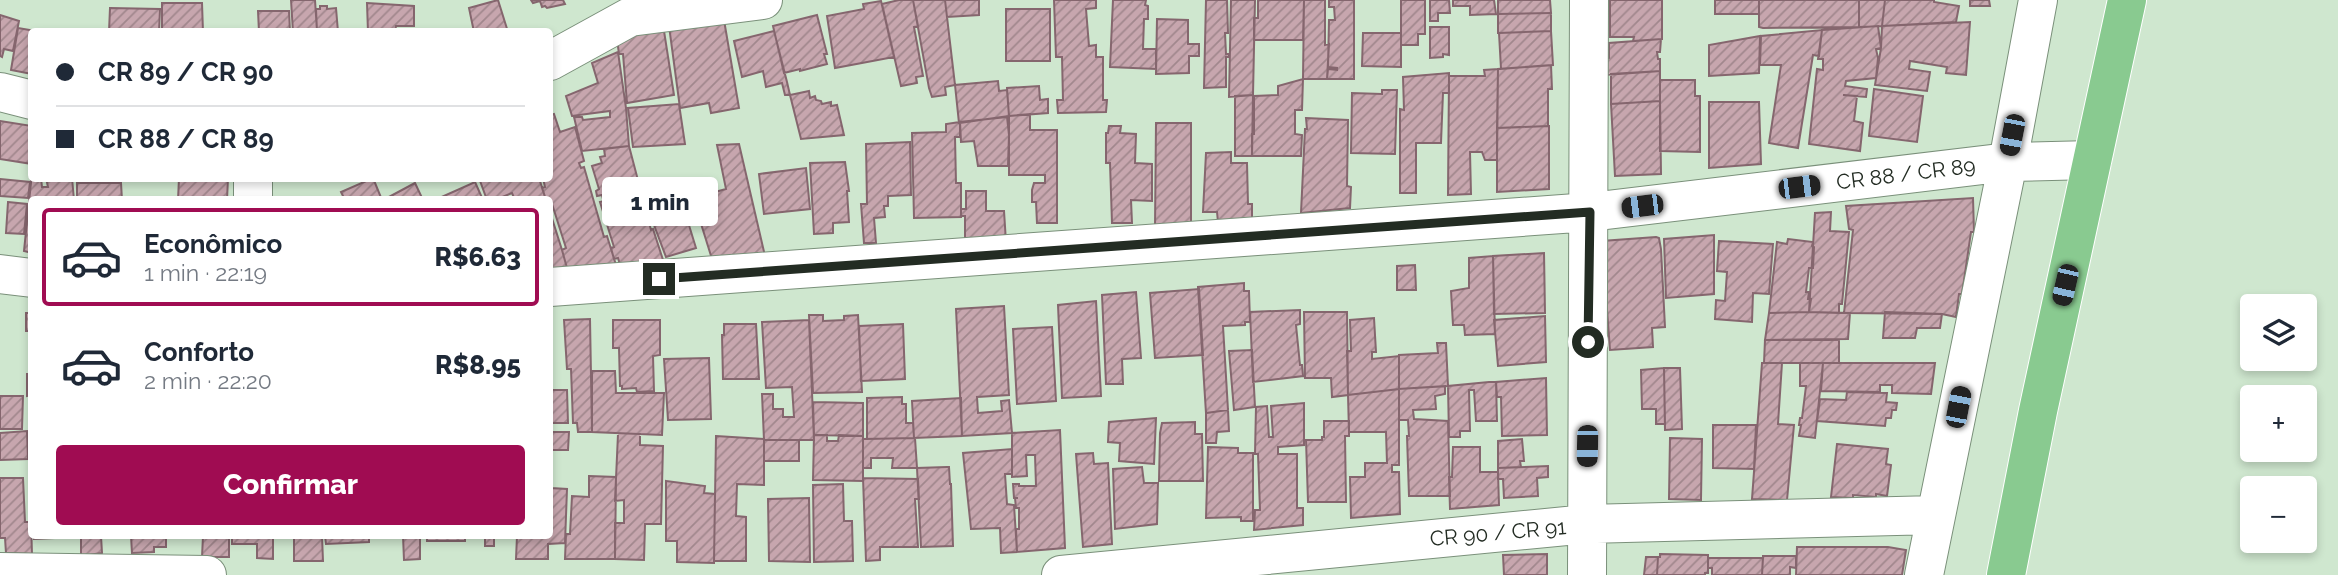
<!DOCTYPE html>
<html lang="pt">
<head>
<meta charset="utf-8">
<style>
  body { margin:0; font-family:Raleway,sans-serif; background:#f6f6f7; color:#1f2937; height:100vh; display:flex; flex-direction:column; font-size:26px; white-space:nowrap }
  * { box-sizing:border-box; margin:0 }
  p { font-size:23px; color:#747a83 }
  .icon { flex:none; width:38px; height:38px; fill:none; stroke:currentColor; stroke-width:2; stroke-linecap:round; stroke-linejoin:round }
  .map { position:relative; flex:1; overflow:hidden }
  .side { position:absolute; left:28px; top:196px; width:525px; height:343px; display:flex; flex-direction:column; background:#fff; border-radius:7px; box-shadow:0 4px 10px #0003 }
  .side>* { flex:none }
  .guide { position:absolute; left:28px; top:28px; width:525px; height:154px; border-radius:7px; box-shadow:0 4px 10px #0003; display:grid; align-content:center; height:154px; padding:0 28px; background:#fff }
  .controls { position:absolute; left:2240px; top:294px; display:grid; gap:14px }
  .controls a { display:grid; place-items:center; width:77px; height:77px; border-radius:7px; background:#fff; box-shadow:0 4px 10px #0003; font-size:35px }
  .end { position:absolute; width:32px; height:32px; margin:-16px; border:9px solid #232c23; background:#fff; box-shadow:0 0 0 4px #fff }
  .from { border-radius:50% }
  .bubble { position:absolute; height:49px; border-radius:7px; background:#fff; box-shadow:0 4px 10px #0003; font-size:23px; font-weight:800; line-height:49px; text-align:center }
  .car { position:absolute; width:21px; height:42px; margin:-21px -10px; border-radius:9px; box-shadow:0 0 5px 2px #0007; background:linear-gradient(#222 24%,#8ab4d8 0 40%,#222 0 76%,#8ab4d8 0 86%,#222 0) }
  .guide b { display:flex; align-items:center; gap:24px; height:66px; font-size:26px }
  .guide b+b { border-top:2px solid #e0e1e3 }
  .guide i { width:18px; height:18px; background:#1f2937 }
  ul { padding:12px 0 0; list-style:none }
  li { display:flex; align-items:center; gap:21px; height:98px; margin:0 14px 10px; padding:0 14px; border:4px solid transparent; border-radius:7px }
  li div { flex:1 }
  li b { display:block; font-size:26px }
  li em { font-style:normal; font-weight:800 }
  li.current { border-color:#a00c52 }
  li>.icon { width:63px; height:63px; stroke-width:1.5 }
  .action { display:flex; gap:14px; margin-top:auto; padding:14px 28px }
  .action a { flex:1; height:80px; border-radius:7px; background:#a00c52; color:#fff; font-size:28px; font-weight:800; line-height:80px; text-align:center }
  .map>svg:first-child { display:block }
</style>
</head>
<body>
<div class="map">
<svg width="2338" height="575" viewBox="0 0 2338 575">
  <defs>
    <pattern id="building-hatch" width="6" height="6" patternUnits="userSpaceOnUse" patternTransform="scale(1.75)"><rect width="6" height="6" fill="#c7a6ae"/><path d="M-1 1l2-2M0 6l6-6M5 7l2-2" fill="none" stroke="#a1878d"/></pattern>
  </defs>
  <rect width="100%" height="100%" fill="#cfe7cf"/>
  <path fill="url(#building-hatch)" stroke="#85666e" stroke-width="2" d="M 291,0 L 315,0 L 317,31 L 293,32 Z
    M 498,0 L 508,32 L 474,32 L 469,8 Z
    M 531,0 L 563,0 L 565,4 L 547,8 L 545,6 L 542,7 L 540,1 L 533,3 Z
    M 899,0 L 913,0 L 918,26 L 914,27 L 923,76 L 916,77 L 917,83 L 901,86 L 882,4 Z
    M 913,0 L 945,0 L 955,85 L 945,87 L 946,95 L 932,97 L 929,88 Z
    M 945,0 L 979,0 L 979,15 L 947,17 Z
    M 1054,0 L 1096,0 L 1096,8 L 1086,9 L 1089,46 L 1096,45 L 1096,57 L 1103,57 L 1103,100 L 1107,100 L 1106,112 L 1058,113 L 1057,100 L 1063,100 L 1062,57 L 1056,57 Z
    M 1113,0 L 1146,0 L 1145,5 L 1148,6 L 1148,19 L 1144,19 L 1143,49 L 1156,49 L 1156,69 L 1110,67 Z
    M 1206,0 L 1227,0 L 1228,33 L 1225,33 L 1226,54 L 1229,54 L 1229,57 L 1226,57 L 1226,87 L 1204,88 Z
    M 1231,0 L 1255,0 L 1253,95 L 1229,97 Z
    M 1258,0 L 1304,0 L 1303,40 L 1254,40 L 1254,18 L 1258,18 Z
    M 1304,0 L 1325,0 L 1325,45 L 1329,44 L 1327,79 L 1303,79 Z
    M 1329,0 L 1354,0 L 1354,79 L 1327,79 L 1328,69 L 1337,70 L 1337,68 L 1328,67 L 1329,20 L 1335,20 L 1334,7 L 1329,7 Z
    M 1401,0 L 1425,0 L 1425,34 L 1418,34 L 1418,45 L 1401,45 Z
    M 1430,0 L 1449,0 L 1450,13 L 1438,13 L 1438,21 L 1430,21 Z
    M 1453,0 L 1494,0 L 1496,14 L 1470,15 L 1470,6 L 1453,6 Z
    M 1498,0 L 1550,0 L 1551,13 L 1498,14 Z
    M 1610,0 L 1662,0 L 1662,39 L 1633,41 L 1634,37 L 1610,37 Z
    M 1715,0 L 1759,0 L 1759,14 L 1715,14 Z
    M 1759,0 L 1859,0 L 1859,27 L 1763,28 L 1759,27 Z
    M 1859,0 L 1885,0 L 1882,26 L 1859,27 Z
    M 1885,0 L 1934,0 L 1934,2 L 1959,6 L 1956,22 L 1882,26 Z
    M 1970,0 L 1989,0 L 1990,6 L 1970,6 Z
    M 881,1 L 894,57 L 835,68 L 827,16 L 864,9 L 863,4 Z
    M 162,3 L 202,3 L 203,32 L 162,32 Z
    M 367,3 L 414,6 L 414,26 L 396,26 L 395,32 L 368,32 Z
    M 320,6 L 327,6 L 327,9 L 336,8 L 338,32 L 317,32 L 316,9 L 320,9 Z
    M 110,8 L 160,9 L 159,32 L 109,32 Z
    M 1006,9 L 1050,9 L 1050,61 L 1006,61 Z
    M 258,11 L 289,11 L 290,32 L 259,32 Z
    M 1551,13 L 1551,31 L 1498,33 L 1498,14 Z
    M 0,15 L 19,21 L 13,51 L 4,49 L 2,57 L 0,56 Z
    M 817,15 L 827,54 L 824,54 L 827,64 L 800,71 L 800,69 L 784,73 L 773,26 Z
    M 1157,19 L 1188,20 L 1188,44 L 1199,44 L 1199,56 L 1189,56 L 1189,73 L 1156,74 Z
    M 724,20 L 739,108 L 711,113 L 709,103 L 680,108 L 669,26 Z
    M 1970,22 L 1966,75 L 1946,73 L 1947,67 L 1910,61 L 1909,69 L 1930,72 L 1927,91 L 1875,85 L 1881,48 L 1882,26 Z
    M 1878,26 L 1881,48 L 1876,49 L 1878,58 L 1876,78 L 1846,81 L 1845,86 L 1867,89 L 1866,97 L 1843,95 L 1857,96 L 1854,121 L 1863,123 L 1860,151 L 1809,144 L 1817,69 L 1823,70 L 1823,59 L 1818,59 L 1822,30 Z
    M 1430,27 L 1449,27 L 1449,55 L 1443,54 L 1443,57 L 1430,58 Z
    M 18,28 L 41,32 L 32,32 L 32,74 L 11,70 Z
    M 1822,30 L 1819,56 L 1813,55 L 1798,148 L 1769,143 L 1781,65 L 1760,65 L 1761,36 Z
    M 664,31 L 674,95 L 627,103 L 623,54 L 619,54 L 616,32 Z
    M 774,31 L 787,82 L 790,95 L 785,95 L 782,83 L 766,87 L 763,71 L 742,77 L 734,41 Z
    M 1551,31 L 1553,65 L 1501,69 L 1499,33 Z
    M 1363,33 L 1401,33 L 1401,67 L 1362,66 Z
    M 1760,36 L 1759,73 L 1709,76 L 1709,45 Z
    M 1661,39 L 1660,52 L 1657,52 L 1658,59 L 1660,59 L 1660,71 L 1605,75 L 1603,59 L 1609,58 L 1609,43 Z
    M 618,52 L 626,108 L 629,146 L 582,151 L 574,117 L 582,117 L 583,120 L 610,117 L 610,111 L 572,116 L 566,96 L 598,83 L 592,63 Z
    M 1551,65 L 1552,89 L 1548,89 L 1548,126 L 1497,128 L 1498,69 Z
    M 1498,69 L 1497,160 L 1485,160 L 1482,152 L 1470,152 L 1471,194 L 1448,195 L 1449,76 L 1485,76 L 1484,70 Z
    M 1660,71 L 1660,101 L 1611,104 L 1611,74 Z
    M 1449,73 L 1449,93 L 1443,93 L 1441,143 L 1416,143 L 1416,193 L 1400,193 L 1400,109 L 1404,110 L 1403,77 Z
    M 1303,79 L 1302,110 L 1295,110 L 1295,134 L 1302,135 L 1301,156 L 1252,156 L 1252,134 L 1254,134 L 1254,96 L 1278,95 L 1278,86 Z
    M 1660,80 L 1695,80 L 1695,96 L 1700,96 L 1700,152 L 1660,151 Z
    M 998,81 L 999,91 L 1007,90 L 1009,116 L 959,123 L 955,85 Z
    M 1039,86 L 1040,100 L 1048,99 L 1048,113 L 1009,116 L 1007,88 Z
    M 1874,89 L 1923,96 L 1917,142 L 1869,136 Z
    M 1382,90 L 1397,90 L 1395,154 L 1351,153 L 1352,93 L 1382,94 Z
    M 809,91 L 810,98 L 815,96 L 816,100 L 821,101 L 822,104 L 831,102 L 831,106 L 837,105 L 844,135 L 801,139 L 790,95 Z
    M 1253,95 L 1252,156 L 1235,156 L 1235,96 Z
    M 1660,101 L 1661,174 L 1615,176 L 1611,104 Z
    M 1709,102 L 1759,102 L 1761,164 L 1709,168 Z
    M 679,104 L 685,144 L 633,147 L 628,108 Z
    M 554,114 L 560,132 L 575,127 L 584,161 L 579,163 L 581,168 L 584,167 L 604,237 L 607,236 L 616,265 L 567,268 L 562,250 L 566,248 L 552,204 L 550,204 L 550,200 L 546,200 L 542,188 L 545,187 L 543,178 L 550,178 L 550,115 Z
    M 1030,114 L 1030,130 L 1057,130 L 1057,223 L 1037,223 L 1036,202 L 1032,202 L 1032,190 L 1034,183 L 1045,183 L 1045,175 L 1009,175 L 1009,116 Z
    M 1007,117 L 1009,135 L 1008,166 L 978,166 L 974,141 L 961,142 L 960,122 Z
    M 1306,118 L 1348,120 L 1347,186 L 1351,187 L 1350,208 L 1301,213 L 1305,129 L 1307,129 Z
    M 0,121 L 32,126 L 32,164 L 0,159 Z
    M 960,122 L 960,137 L 955,137 L 956,183 L 961,183 L 961,217 L 914,218 L 912,133 L 946,132 L 946,124 Z
    M 1156,123 L 1191,123 L 1191,224 L 1155,228 Z
    M 1109,126 L 1121,126 L 1120,133 L 1136,134 L 1135,163 L 1152,164 L 1152,201 L 1131,200 L 1132,223 L 1112,223 L 1110,163 L 1106,163 L 1106,133 L 1108,133 Z
    M 1549,126 L 1549,189 L 1497,192 L 1497,128 Z
    M 910,142 L 911,195 L 888,196 L 888,206 L 884,206 L 885,217 L 874,218 L 876,243 L 864,243 L 861,204 L 867,204 L 866,144 Z
    M 739,144 L 765,256 L 712,259 L 693,198 L 726,189 L 717,145 Z
    M 629,146 L 651,230 L 653,229 L 664,263 L 621,268 L 618,258 L 614,259 L 611,248 L 614,247 L 600,202 L 614,199 L 613,197 L 603,199 L 602,195 L 597,196 L 596,191 L 599,189 L 592,166 L 602,163 L 600,157 L 605,156 L 604,149 Z
    M 1231,152 L 1231,163 L 1247,163 L 1248,204 L 1252,204 L 1252,218 L 1218,222 L 1217,212 L 1203,212 L 1206,153 Z
    M 845,162 L 849,191 L 847,191 L 849,222 L 833,223 L 833,233 L 814,234 L 810,163 Z
    M 806,168 L 810,209 L 764,214 L 759,174 Z
    M 32,173 L 32,178 L 41,178 L 42,187 L 48,187 L 46,178 L 72,178 L 74,200 L 32,200 L 32,253 L 24,251 Z
    M 179,178 L 228,178 L 227,200 L 184,198 L 184,200 L 178,200 Z
    M 373,178 L 382,200 L 345,200 L 341,192 Z
    M 479,178 L 539,178 L 546,200 L 515,200 L 512,193 L 502,197 L 503,200 L 487,200 Z
    M 0,179 L 30,182 L 28,198 L 0,196 Z
    M 475,182 L 483,200 L 435,200 Z
    M 77,183 L 121,183 L 122,200 L 77,200 Z
    M 415,183 L 423,200 L 388,200 L 387,198 Z
    M 669,185 L 670,189 L 677,186 L 696,248 L 666,257 L 642,193 Z
    M 966,191 L 986,191 L 986,211 L 1004,211 L 1006,242 L 965,238 L 965,216 L 961,216 L 961,209 L 966,209 Z
    M 1973,198 L 1974,232 L 1971,232 L 1962,294 L 1959,294 L 1956,317 L 1942,314 L 1844,313 L 1853,230 L 1849,229 L 1846,206 Z
    M 8,202 L 27,204 L 24,234 L 6,233 Z
    M 550,212 L 562,250 L 567,268 L 550,269 Z
    M 1831,212 L 1830,231 L 1849,232 L 1842,304 L 1839,304 L 1839,313 L 1809,312 L 1815,213 Z
    M 1714,235 L 1714,294 L 1666,298 L 1664,239 Z
    M 1656,237 L 1659,238 L 1661,249 L 1665,327 L 1652,328 L 1653,347 L 1610,350 L 1602,241 Z
    M 1788,239 L 1813,242 L 1812,246 L 1814,247 L 1813,268 L 1809,268 L 1806,292 L 1809,292 L 1808,299 L 1811,299 L 1809,312 L 1769,313 L 1777,242 L 1787,244 Z
    M 1719,241 L 1773,244 L 1769,294 L 1753,293 L 1752,322 L 1715,319 L 1716,300 L 1725,301 L 1727,272 L 1717,271 Z
    M 1544,253 L 1545,313 L 1494,314 L 1493,256 Z
    M 1493,256 L 1495,334 L 1465,335 L 1464,325 L 1453,325 L 1451,291 L 1469,288 L 1469,258 Z
    M 1415,265 L 1416,290 L 1397,290 L 1397,266 Z
    M 1244,283 L 1244,291 L 1249,291 L 1250,322 L 1245,322 L 1245,325 L 1223,326 L 1228,410 L 1206,413 L 1198,287 Z
    M 1199,289 L 1203,355 L 1155,358 L 1150,293 Z
    M 1136,292 L 1141,358 L 1122,359 L 1123,384 L 1106,384 L 1102,295 Z
    M 1096,301 L 1101,396 L 1062,398 L 1058,305 Z
    M 1004,306 L 1009,395 L 977,397 L 978,413 L 1002,411 L 1001,401 L 1009,400 L 1012,433 L 962,436 L 956,309 Z
    M 1300,310 L 1300,324 L 1296,325 L 1300,365 L 1302,365 L 1303,376 L 1253,382 L 1250,312 Z
    M 1304,312 L 1347,312 L 1348,395 L 1332,397 L 1331,378 L 1305,378 Z
    M 1809,312 L 1850,313 L 1848,339 L 1765,340 L 1769,313 Z
    M 1885,312 L 1942,314 L 1940,328 L 1917,328 L 1915,338 L 1883,338 Z
    M 26,313 L 32,313 L 32,331 L 26,331 Z
    M 809,315 L 823,315 L 823,321 L 844,320 L 844,316 L 858,315 L 862,392 L 813,393 Z
    M 1545,316 L 1546,362 L 1498,366 L 1494,320 Z
    M 1374,318 L 1376,352 L 1372,352 L 1372,359 L 1399,356 L 1399,389 L 1348,395 L 1347,351 L 1351,351 L 1350,320 Z
    M 590,319 L 592,432 L 578,432 L 577,423 L 573,423 L 571,369 L 567,369 L 564,320 Z
    M 613,320 L 660,320 L 660,355 L 653,356 L 654,391 L 637,392 L 636,388 L 622,389 L 622,386 L 620,386 L 619,348 L 613,348 Z
    M 809,320 L 814,440 L 764,440 L 762,394 L 773,394 L 773,409 L 783,409 L 783,417 L 794,417 L 792,387 L 766,388 L 762,322 Z
    M 724,324 L 756,324 L 759,379 L 723,379 L 722,335 L 724,335 Z
    M 903,324 L 905,379 L 861,381 L 859,326 Z
    M 1052,327 L 1056,401 L 1017,404 L 1013,329 Z
    M 1765,340 L 1839,340 L 1839,363 L 1764,363 Z
    M 1437,343 L 1446,343 L 1448,386 L 1399,389 L 1399,355 L 1438,353 Z
    M 1252,350 L 1255,407 L 1234,410 L 1229,351 Z
    M 709,358 L 711,419 L 668,420 L 664,359 Z
    M 1762,363 L 1782,363 L 1778,424 L 1794,425 L 1787,500 L 1752,499 Z
    M 1800,363 L 1823,363 L 1815,438 L 1799,436 L 1801,425 L 1799,425 L 1800,418 L 1802,418 L 1806,386 L 1800,386 Z
    M 1823,363 L 1935,363 L 1931,394 L 1892,393 L 1892,385 L 1880,385 L 1880,392 L 1821,391 Z
    M 1664,368 L 1665,424 L 1656,424 L 1656,409 L 1642,409 L 1641,370 Z
    M 1664,368 L 1680,368 L 1682,429 L 1665,430 Z
    M 592,371 L 615,371 L 616,393 L 664,393 L 662,435 L 592,432 Z
    M 27,374 L 32,374 L 32,395 L 27,396 Z
    M 1546,378 L 1547,435 L 1502,436 L 1501,397 L 1497,397 L 1496,382 Z
    M 1489,382 L 1496,382 L 1497,421 L 1476,421 L 1474,390 L 1469,390 L 1470,431 L 1460,431 L 1460,437 L 1449,437 L 1448,386 Z
    M 1445,386 L 1445,394 L 1435,396 L 1436,409 L 1413,410 L 1414,419 L 1448,421 L 1450,496 L 1409,496 L 1407,436 L 1409,436 L 1408,420 L 1399,420 L 1399,389 Z
    M 1399,389 L 1399,465 L 1392,465 L 1392,472 L 1399,472 L 1400,514 L 1351,518 L 1350,477 L 1365,477 L 1365,463 L 1387,463 L 1386,432 L 1349,432 L 1348,395 Z
    M 550,390 L 567,390 L 568,423 L 550,423 Z
    M 1847,392 L 1887,393 L 1886,402 L 1897,403 L 1896,410 L 1892,410 L 1891,418 L 1886,418 L 1885,426 L 1817,421 L 1820,399 L 1846,400 Z
    M 0,396 L 23,396 L 22,429 L 0,429 Z
    M 902,397 L 902,404 L 906,404 L 906,423 L 913,423 L 914,438 L 867,439 L 867,398 Z
    M 961,398 L 962,436 L 914,438 L 912,401 Z
    M 813,402 L 863,403 L 863,436 L 814,435 Z
    M 1304,403 L 1304,445 L 1278,447 L 1278,454 L 1297,454 L 1297,508 L 1303,508 L 1303,525 L 1254,530 L 1255,510 L 1260,510 L 1258,454 L 1255,454 L 1256,407 L 1267,406 L 1269,437 L 1273,437 L 1271,406 Z
    M 1228,410 L 1229,431 L 1217,432 L 1216,443 L 1206,443 L 1206,413 Z
    M 1156,418 L 1154,464 L 1119,461 L 1120,443 L 1108,442 L 1109,422 Z
    M 1324,421 L 1349,421 L 1349,436 L 1345,436 L 1346,502 L 1308,502 L 1306,440 L 1322,440 L 1322,437 L 1324,437 Z
    M 1195,422 L 1195,434 L 1202,434 L 1203,481 L 1159,481 L 1160,433 L 1162,423 Z
    M 1713,425 L 1756,425 L 1754,469 L 1713,468 Z
    M 1060,430 L 1065,548 L 1017,552 L 1016,529 L 1019,529 L 1019,508 L 1016,508 L 1015,498 L 1018,498 L 1014,498 L 1013,484 L 1019,484 L 1019,486 L 1036,486 L 1035,455 L 1026,455 L 1027,476 L 1012,477 L 1012,433 Z
    M 27,431 L 28,459 L 0,460 L 0,433 Z
    M 550,432 L 569,432 L 568,450 L 550,450 Z
    M 618,434 L 640,434 L 640,445 L 663,446 L 661,524 L 645,524 L 644,560 L 615,559 L 615,523 L 624,523 L 624,500 L 615,501 Z
    M 814,435 L 827,435 L 827,441 L 838,441 L 839,435 L 863,436 L 863,481 L 813,480 Z
    M 716,436 L 764,439 L 764,485 L 737,484 L 736,516 L 746,517 L 746,561 L 714,561 Z
    M 915,438 L 917,468 L 892,468 L 893,458 L 871,458 L 871,468 L 863,468 L 863,439 Z
    M 1670,438 L 1702,439 L 1701,500 L 1669,499 Z
    M 1522,439 L 1524,461 L 1520,461 L 1521,467 L 1498,468 L 1498,441 Z
    M 764,440 L 799,440 L 799,461 L 764,461 Z
    M 1837,444 L 1888,449 L 1886,464 L 1891,465 L 1887,496 L 1876,494 L 1876,497 L 1853,495 L 1853,498 L 1831,497 Z
    M 1208,447 L 1238,448 L 1238,453 L 1253,453 L 1253,521 L 1241,521 L 1241,517 L 1206,518 Z
    M 1453,447 L 1480,447 L 1480,472 L 1498,472 L 1499,505 L 1450,509 L 1449,477 L 1452,477 Z
    M 1012,449 L 1012,474 L 1005,474 L 1007,504 L 1014,505 L 1017,552 L 1001,553 L 1000,528 L 971,529 L 963,453 Z
    M 1093,453 L 1094,464 L 1108,463 L 1112,544 L 1083,547 L 1076,454 Z
    M 1548,466 L 1548,477 L 1537,478 L 1538,496 L 1504,498 L 1503,479 L 1498,479 L 1498,468 Z
    M 947,467 L 949,467 L 950,484 L 951,484 L 953,546 L 921,547 L 917,468 Z
    M 1142,467 L 1144,483 L 1158,483 L 1157,524 L 1115,529 L 1113,469 Z
    M 550,470 L 552,471 L 551,488 L 567,489 L 565,543 L 548,544 L 548,559 L 516,559 L 517,536 L 550,536 Z
    M 589,476 L 616,477 L 615,559 L 565,559 L 566,534 L 570,534 L 572,496 L 589,497 Z
    M 0,478 L 23,478 L 25,522 L 31,522 L 32,554 L 6,553 L 5,538 L 0,538 Z
    M 863,478 L 918,479 L 919,499 L 915,499 L 918,547 L 880,547 L 880,560 L 866,561 Z
    M 666,481 L 705,486 L 704,493 L 715,494 L 714,563 L 677,562 L 677,541 L 666,541 Z
    M 843,484 L 844,521 L 852,521 L 853,561 L 814,562 L 813,485 Z
    M 809,498 L 810,562 L 769,561 L 768,499 Z
    M 34,536 L 76,536 L 76,537 L 34,539 Z
    M 81,536 L 101,536 L 102,553 L 81,556 Z
    M 131,536 L 166,536 L 166,547 L 154,547 L 154,552 L 132,553 Z
    M 203,536 L 229,536 L 229,557 L 202,557 Z
    M 232,536 L 273,536 L 273,559 L 257,558 L 257,544 L 232,544 Z
    M 294,536 L 322,536 L 323,561 L 294,561 Z
    M 325,536 L 369,536 L 369,542 L 326,544 Z
    M 403,536 L 420,536 L 420,559 L 404,560 Z
    M 427,536 L 465,536 L 465,541 L 427,541 Z
    M 476,536 L 494,536 L 494,546 L 485,546 L 485,536 Z
    M 1797,547 L 1888,547 L 1906,550 L 1902,575 L 1796,575 Z
    M 1547,554 L 1547,575 L 1504,575 L 1503,555 Z
    M 1660,554 L 1708,555 L 1708,573 L 1705,573 L 1705,575 L 1657,575 L 1658,557 L 1660,557 Z
    M 1763,556 L 1796,556 L 1796,568 L 1790,567 L 1790,575 L 1762,575 Z
    M 1646,557 L 1658,557 L 1657,575 L 1644,575 Z
    M 1708,558 L 1763,558 L 1762,575 L 1712,575 L 1712,568 L 1708,568 Z"/>
  <g fill="none" stroke-linecap="round" stroke-linejoin="round">
    <defs>
      <path id="minor" d="M 550,61 L 630,17 L 763,0
        M 0,92 L 32,100
        M 253,178 L 253,200
        M 0,274 L 32,278
        M 550,287 L 1590,212 L 2008,162 L 2092,160
        M 0,572 L 207,575
        M 1061,575 L 1587,524 L 1936,515
        M 1587,575 L 1589,0
        M 1924,575 L 2008,162 L 2038,0"/>
      <path id="major" d="M 2006,575 L 2038,411 L 2127,0"/>
    </defs>
    <use href="#minor" stroke="#7a907a" stroke-width="40"/>
    <use href="#major" stroke="#fff" stroke-width="40"/>
    <use href="#minor" stroke="#fff" stroke-width="38"/>
    <use href="#major" stroke="#89ca90" stroke-width="38"/>
  </g>
  <g fill="none" stroke-linecap="round" stroke-linejoin="round">
    <path stroke="#232c23" stroke-width="9" d="M 659,279 L 1590,212 L 1588,342"/>
  </g>
  <g text-anchor="middle" stroke-width="5" stroke-linejoin="round" paint-order="stroke">
    <g font-size="21" fill="#232c23" stroke="#fff">
      <text transform="translate(1906 174) rotate(-7)" y="7">CR 88 / CR 89</text>
      <text transform="translate(1498 533) rotate(-5)" y="7">CR 90 / CR 91</text>
    </g>
  </g>
</svg>
<div class="controls">
<a><svg class="icon" aria-label="layers" viewBox="0 0 24 24"><path d="M12 4l9 5-9 5-9-5zM3 14l9 5 9-5"/></svg></a>
<a>+</a>
<a>−</a>
</div>
<i class="end from" style="left:1588px;top:342px"></i>
<i class="end" style="left:659px;top:279px"></i>
<div class="bubble" style="left:602px;top:177px;width:116px">1 min</div>
<i class="car" style="left:2012px;top:135px;rotate:191deg"></i>
<i class="car" style="left:1799px;top:187px;rotate:83deg"></i>
<i class="car" style="left:1642px;top:206px;rotate:263deg"></i>
<i class="car" style="left:2065px;top:285px;rotate:193deg"></i>
<i class="car" style="left:1958px;top:407px;rotate:11deg"></i>
<i class="car" style="left:1587px;top:446px;rotate:181deg"></i>
<div class="guide">
<b><i class="from"></i>CR 89 / CR 90</b>
<b><i></i>CR 88 / CR 89</b>
</div>
<section class="side">
<ul>
<li class="current"><svg class="icon" aria-label="car" viewBox="0 0 24 24"><path d="M5 17H2v-5l4-1 3-4h7l3 4 3 1v5h-3M9 17h6M6 11h13"/><circle cx="7" cy="17" r="2"/><circle cx="17" cy="17" r="2"/></svg><div><b>Econômico</b><p>1 min · 22:19</p></div><em>R$6.63</em></li>
<li><svg class="icon" aria-label="car" viewBox="0 0 24 24"><path d="M5 17H2v-5l4-1 3-4h7l3 4 3 1v5h-3M9 17h6M6 11h13"/><circle cx="7" cy="17" r="2"/><circle cx="17" cy="17" r="2"/></svg><div><b>Conforto</b><p>2 min · 22:20</p></div><em>R$8.95</em></li>
</ul>
<div class="action"><a>Confirmar</a></div>
</section>
</div>
</body>
</html>
